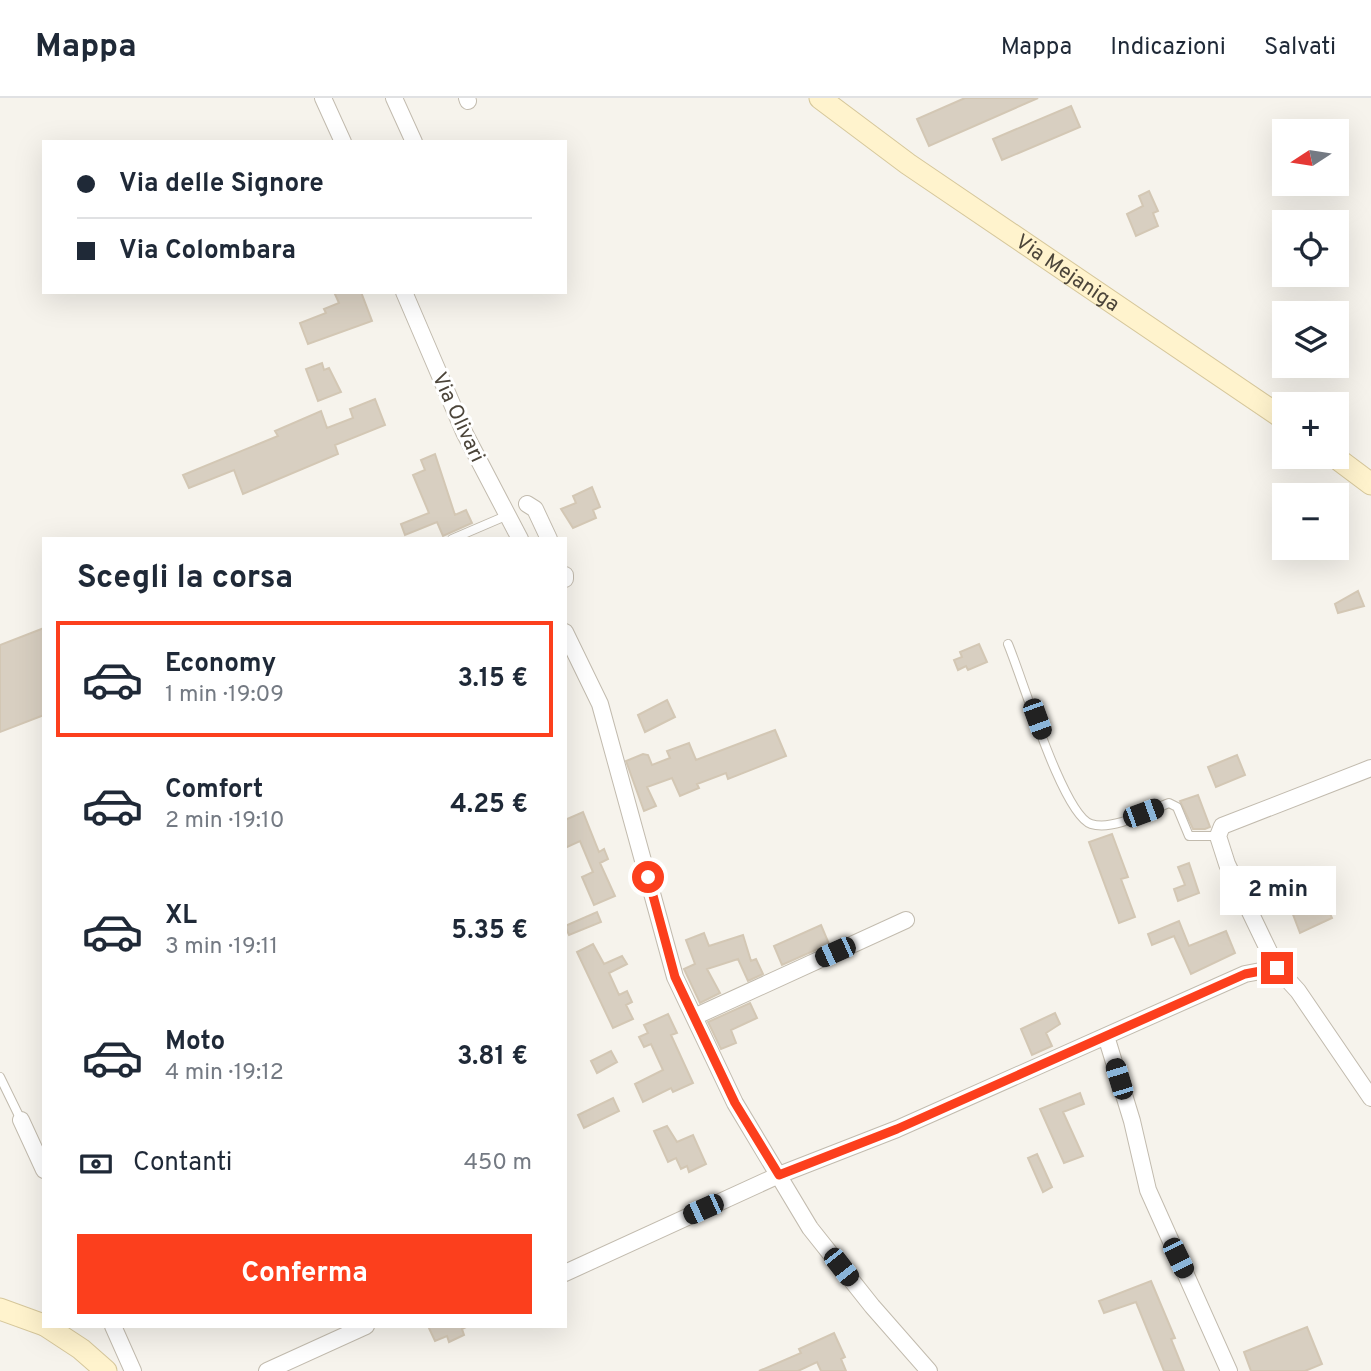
<!DOCTYPE html>
<html lang="it">
<head>
<meta charset="utf-8">
<style>
  body { margin:0; font-family:Overpass,sans-serif; background:#f2f2f3; color:#1f2937; height:100vh; display:flex; flex-direction:column; font-size:26px; white-space:nowrap }
  * { box-sizing:border-box; margin:0 }
  p { font-size:23px; color:#747a83 }
  .icon { flex:none; width:38px; height:38px; fill:none; stroke:currentColor; stroke-width:2; stroke-linecap:round; stroke-linejoin:round }
  .map { position:relative; flex:1; overflow:hidden }
  .sheet { position:absolute; left:42px; top:439px; width:525px; height:791px; display:flex; flex-direction:column; background:#fff; border-radius:0px; box-shadow:0 7px 28px #0002 }
  .sheet>* { flex:none }
  .guide { position:absolute; left:42px; top:42px; width:525px; height:154px; border-radius:0px; box-shadow:0 7px 28px #0002; display:grid; align-content:center; height:154px; padding:0 35px; background:#fff }
  .needle { width:46px; rotate:258deg }
  .buttons { position:absolute; left:1272px; top:21px; display:grid; gap:14px }
  .buttons a { display:grid; place-items:center; width:77px; height:77px; border-radius:0px; background:#fff; box-shadow:0 7px 28px #0002; font-size:35px }
  .end { position:absolute; width:32px; height:32px; margin:-16px; border:9px solid #fc3f1d; background:#fff; box-shadow:0 0 0 4px #fff }
  .from { border-radius:50% }
  .bubble { position:absolute; height:49px; border-radius:0px; background:#fff; box-shadow:0 7px 28px #0002; font-size:23px; font-weight:700; line-height:49px; text-align:center }
  .car { position:absolute; width:21px; height:42px; margin:-21px -10px; border-radius:9px; box-shadow:0 0 5px 2px #0007; background:linear-gradient(#222 24%,#8ab4d8 0 40%,#222 0 76%,#8ab4d8 0 86%,#222 0) }
  .guide b { display:flex; align-items:center; gap:24px; height:66px; font-size:26px }
  .guide b+b { border-top:2px solid #e0e1e3 }
  .guide i { width:18px; height:18px; background:#1f2937 }
  ul { padding:0; list-style:none }
  li { display:flex; align-items:center; gap:21px; height:116px; margin:0 14px 10px; padding:0 21px; border:4px solid transparent; border-radius:0px }
  li div { flex:1 }
  li b { display:block; font-size:26px }
  li em { font-style:normal; font-weight:700 }
  li.current { border-color:#fc3f1d }
  li>.icon { width:63px; height:63px; stroke-width:1.5 }
  h2 { padding:0 35px; font-size:32px; line-height:84px }
  .pay { display:flex; align-items:center; gap:18px; height:77px; padding:0 35px; font-size:26px }
  .pay p { margin-inline-start:auto }
  .button { display:flex; gap:14px; margin-top:auto; padding:14px 35px }
  .button a { flex:1; height:80px; border-radius:0px; background:#fc3f1d; color:#fff; font-size:28px; font-weight:700; line-height:80px; text-align:center }
  header { display:flex; align-items:center; gap:42px; box-sizing:border-box; height:98px; padding:0 35px; background:#fff; border-bottom:2px solid #e0e1e3 }
  header strong { font-size:33px }
  nav { display:flex; gap:38px; margin-inline-start:auto; font-size:24px }
  .map>svg:first-child { display:block }
</style>
</head>
<body>
<header>
<strong>Mappa</strong>
<nav><a>Mappa</a><a>Indicazioni</a><a>Salvati</a></nav>
</header>
<div class="map">
<svg width="1371" height="1273" viewBox="0 0 1371 1273">
  <rect width="100%" height="100%" fill="#f6f3ec"/>
  <path fill="#d8cfc1" stroke="#d3c7b4" stroke-width="2" d="M 965,0 L 1038,0 L 929,48 L 917,21 Z
    M 1071,8 L 1080,29 L 1002,62 L 993,41 Z
    M 1149,93 L 1158,113 L 1153,115 L 1158,128 L 1136,138 L 1127,116 L 1143,108 L 1139,98 Z
    M 334,194 L 361,194 L 372,223 L 308,246 L 300,225 L 326,215 L 324,211 L 339,205 Z
    M 322,265 L 324,272 L 329,270 L 341,294 L 318,303 L 306,271 Z
    M 375,301 L 385,327 L 335,347 L 338,356 L 243,396 L 234,372 L 189,390 L 183,377 L 278,338 L 275,333 L 321,313 L 327,330 L 353,320 L 350,311 Z
    M 435,356 L 455,417 L 466,412 L 472,425 L 443,438 L 437,424 L 405,437 L 401,426 L 429,415 L 413,377 L 425,372 L 421,362 Z
    M 592,389 L 600,409 L 593,412 L 596,420 L 573,430 L 561,411 L 576,405 L 573,398 Z
    M 1358,493 L 1364,508 L 1338,515 L 1335,506 Z
    M 44,530 L 44,617 L 0,634 L 0,547 Z
    M 979,546 L 987,564 L 968,572 L 966,568 L 958,572 L 954,562 L 962,559 L 960,554 Z
    M 667,602 L 675,619 L 645,634 L 638,617 Z
    M 775,632 L 786,658 L 728,681 L 726,675 L 697,686 L 699,690 L 680,698 L 672,680 L 647,689 L 656,708 L 644,713 L 626,663 L 643,656 L 648,657 L 652,667 L 670,660 L 667,653 L 689,645 L 696,662 Z
    M 1237,657 L 1245,677 L 1216,689 L 1208,669 Z
    M 1198,697 L 1210,729 L 1205,731 L 1193,731 L 1180,703 Z
    M 583,714 L 599,754 L 604,751 L 608,761 L 600,765 L 615,798 L 594,807 L 582,779 L 593,774 L 580,743 L 565,750 L 565,722 Z
    M 1112,736 L 1128,779 L 1121,781 L 1135,819 L 1119,825 L 1089,744 Z
    M 1189,765 L 1199,795 L 1178,803 L 1174,791 L 1185,787 L 1178,769 Z
    M 1299,801 L 1300,804 L 1307,801 L 1314,815 L 1327,809 L 1332,820 L 1300,835 L 1289,806 Z
    M 597,814 L 601,824 L 569,837 L 565,828 Z
    M 1179,823 L 1189,848 L 1226,833 L 1235,855 L 1191,876 L 1174,838 L 1152,847 L 1148,836 Z
    M 821,827 L 829,846 L 782,867 L 774,848 Z
    M 704,835 L 709,848 L 743,837 L 751,863 L 756,861 L 763,876 L 748,883 L 738,861 L 707,871 L 720,895 L 700,905 L 684,871 L 695,866 L 686,842 Z
    M 593,846 L 604,866 L 622,858 L 627,866 L 609,875 L 619,897 L 627,893 L 632,904 L 626,907 L 633,921 L 613,930 L 577,854 Z
    M 750,905 L 757,920 L 731,932 L 736,945 L 721,951 L 708,924 Z
    M 1055,915 L 1060,926 L 1046,935 L 1052,948 L 1032,957 L 1021,931 Z
    M 668,916 L 677,935 L 671,937 L 693,985 L 673,994 L 671,990 L 643,1004 L 635,986 L 663,972 L 651,946 L 644,949 L 639,939 L 648,935 L 644,927 Z
    M 611,953 L 617,964 L 597,975 L 591,963 Z
    M 1080,995 L 1084,1006 L 1063,1014 L 1083,1058 L 1064,1065 L 1040,1011 Z
    M 613,1000 L 619,1013 L 584,1030 L 578,1017 Z
    M 667,1028 L 677,1044 L 693,1037 L 706,1066 L 689,1074 L 687,1068 L 681,1071 L 676,1060 L 668,1064 L 654,1033 Z
    M 1037,1056 L 1052,1089 L 1043,1094 L 1028,1060 Z
    M 1151,1183 L 1175,1240 L 1171,1241 L 1184,1273 L 1164,1273 L 1136,1204 L 1104,1215 L 1099,1203 Z
    M 428,1228 L 468,1228 L 462,1231 L 464,1237 L 449,1244 L 447,1238 L 435,1243 Z
    M 1307,1229 L 1322,1266 L 1305,1273 L 1251,1273 L 1244,1254 Z
    M 834,1235 L 845,1259 L 841,1261 L 846,1273 L 821,1273 L 817,1264 L 798,1273 L 759,1273 L 801,1255 L 799,1251 Z"/>
  <g fill="none" stroke-linecap="round" stroke-linejoin="round">
    <defs>
      <path id="service" d="M 452,441 L 508,417
        M 1008,546 C 1022,579 1063,717 1091,726 C 1114,733 1148,713 1169,705 L 1177,709 L 1189,738 L 1218,738
        M 0,979 L 21,1022"/>
      <path id="minor" d="M 323,0 L 343,44
        M 394,0 L 414,44
        M 467,0 L 468,3
        M 404,194 L 464,334 L 520,441
        M 527,406 L 535,411 L 549,441
        M 565,477 L 565,481
        M 565,534 L 600,606 L 675,879 L 735,1005 L 810,1130 L 872,1208 L 929,1273
        M 1277,870 L 1227,766 L 1218,738 L 1222,728 L 1371,670
        M 694,919 L 906,822
        M 1106,938 L 1132,1023 L 1148,1092 L 1229,1273
        M 21,1022 L 44,1072
        M 565,1175 L 779,1077 L 897,1031 L 1245,876 L 1277,870 L 1298,893 L 1371,1000
        M 113,1228 L 133,1273
        M 267,1273 L 366,1228"/>
      <g id="secondary">
        <path id="s1" d="M 820,0 L 908,66 L 1284,321"/>
        <path d="M 1335,359 L 1371,386"/>
        <path d="M 0,1211 L 44,1227"/>
        <path d="M 46,1228 L 81,1251 L 106,1273"/>
      </g>
    </defs>
    <use href="#service" stroke="#c2bbae" stroke-width="10"/>
    <use href="#minor" stroke="#c2bbae" stroke-width="18"/>
    <use href="#secondary" stroke="#d6c79b" stroke-width="23"/>
    <path stroke="#c4b79f" stroke-width="2.5" stroke-dasharray="3.5 3.5" stroke-linecap="butt" d="M 1312,359 L 1319,364"/>
    <use href="#service" stroke="#fff" stroke-width="8"/>
    <use href="#minor" stroke="#fff" stroke-width="16"/>
    <use href="#secondary" stroke="#fff3cd" stroke-width="21"/>
  </g>
  <g fill="none" stroke-linecap="round" stroke-linejoin="round">
    <path stroke="#fc3f1d" stroke-width="9" d="M 648,779 L 675,879 L 735,1005 L 779,1077 L 897,1031 L 1245,876 L 1277,870"/>
  </g>
  <g text-anchor="middle" stroke-width="6" stroke-linejoin="round" paint-order="stroke">
    <g font-size="21" fill="#4b4439" stroke="#fff">
      <text dy="7" stroke="none"><textPath href="#s1" startOffset="303">Via Mejaniga</textPath></text>
      <text transform="translate(459 319) rotate(65)" y="7">Via Olivari</text>
    </g>
  </g>
</svg>
<div class="buttons">
<a><svg class="needle" viewBox="-14 -14 28 28"><path d="M0-13l5 13h-10z" fill="#e53935"/><path d="M0 13l5-13h-10z" fill="#747a83"/></svg></a>
<a><svg class="icon" aria-label="locate" viewBox="0 0 24 24"><circle cx="12" cy="12" r="6"/><path d="M12 2v4M12 18v4M2 12h4M18 12h4"/></svg></a>
<a><svg class="icon" aria-label="layers" viewBox="0 0 24 24"><path d="M12 4l9 5-9 5-9-5zM3 14l9 5 9-5"/></svg></a>
<a>+</a>
<a>−</a>
</div>
<i class="end from" style="left:648px;top:779px"></i>
<i class="end" style="left:1277px;top:870px"></i>
<div class="bubble" style="left:1220px;top:768px;width:116px">2 min</div>
<i class="car" style="left:1037px;top:621px;rotate:160deg"></i>
<i class="car" style="left:1143px;top:715px;rotate:70deg"></i>
<i class="car" style="left:835px;top:854px;rotate:246deg"></i>
<i class="car" style="left:1119px;top:981px;rotate:343deg"></i>
<i class="car" style="left:703px;top:1111px;rotate:246deg"></i>
<i class="car" style="left:1178px;top:1160px;rotate:154deg"></i>
<i class="car" style="left:841px;top:1169px;rotate:142deg"></i>
<div class="guide">
<b><i class="from"></i>Via delle Signore</b>
<b><i></i>Via Colombara</b>
</div>
<section class="sheet">
<h2>Scegli la corsa</h2>
<ul>
<li class="current"><svg class="icon" aria-label="car" viewBox="0 0 24 24"><path d="M5 17H2v-5l4-1 3-4h7l3 4 3 1v5h-3M9 17h6M6 11h13"/><circle cx="7" cy="17" r="2"/><circle cx="17" cy="17" r="2"/></svg><div><b>Economy</b><p>1 min · 19:09</p></div><em>3.15 €</em></li>
<li><svg class="icon" aria-label="car" viewBox="0 0 24 24"><path d="M5 17H2v-5l4-1 3-4h7l3 4 3 1v5h-3M9 17h6M6 11h13"/><circle cx="7" cy="17" r="2"/><circle cx="17" cy="17" r="2"/></svg><div><b>Comfort</b><p>2 min · 19:10</p></div><em>4.25 €</em></li>
<li><svg class="icon" aria-label="car" viewBox="0 0 24 24"><path d="M5 17H2v-5l4-1 3-4h7l3 4 3 1v5h-3M9 17h6M6 11h13"/><circle cx="7" cy="17" r="2"/><circle cx="17" cy="17" r="2"/></svg><div><b>XL</b><p>3 min · 19:11</p></div><em>5.35 €</em></li>
<li><svg class="icon" aria-label="car" viewBox="0 0 24 24"><path d="M5 17H2v-5l4-1 3-4h7l3 4 3 1v5h-3M9 17h6M6 11h13"/><circle cx="7" cy="17" r="2"/><circle cx="17" cy="17" r="2"/></svg><div><b>Moto</b><p>4 min · 19:12</p></div><em>3.81 €</em></li>
</ul>
<div class="pay"><svg class="icon" aria-label="cash" viewBox="0 0 24 24"><path d="M3 7h18v10H3z"/><circle cx="12" cy="12" r="2"/></svg>Contanti<p>450 m</p></div>
<div class="button"><a>Conferma</a></div>
</section>
</div>
</body>
</html>
